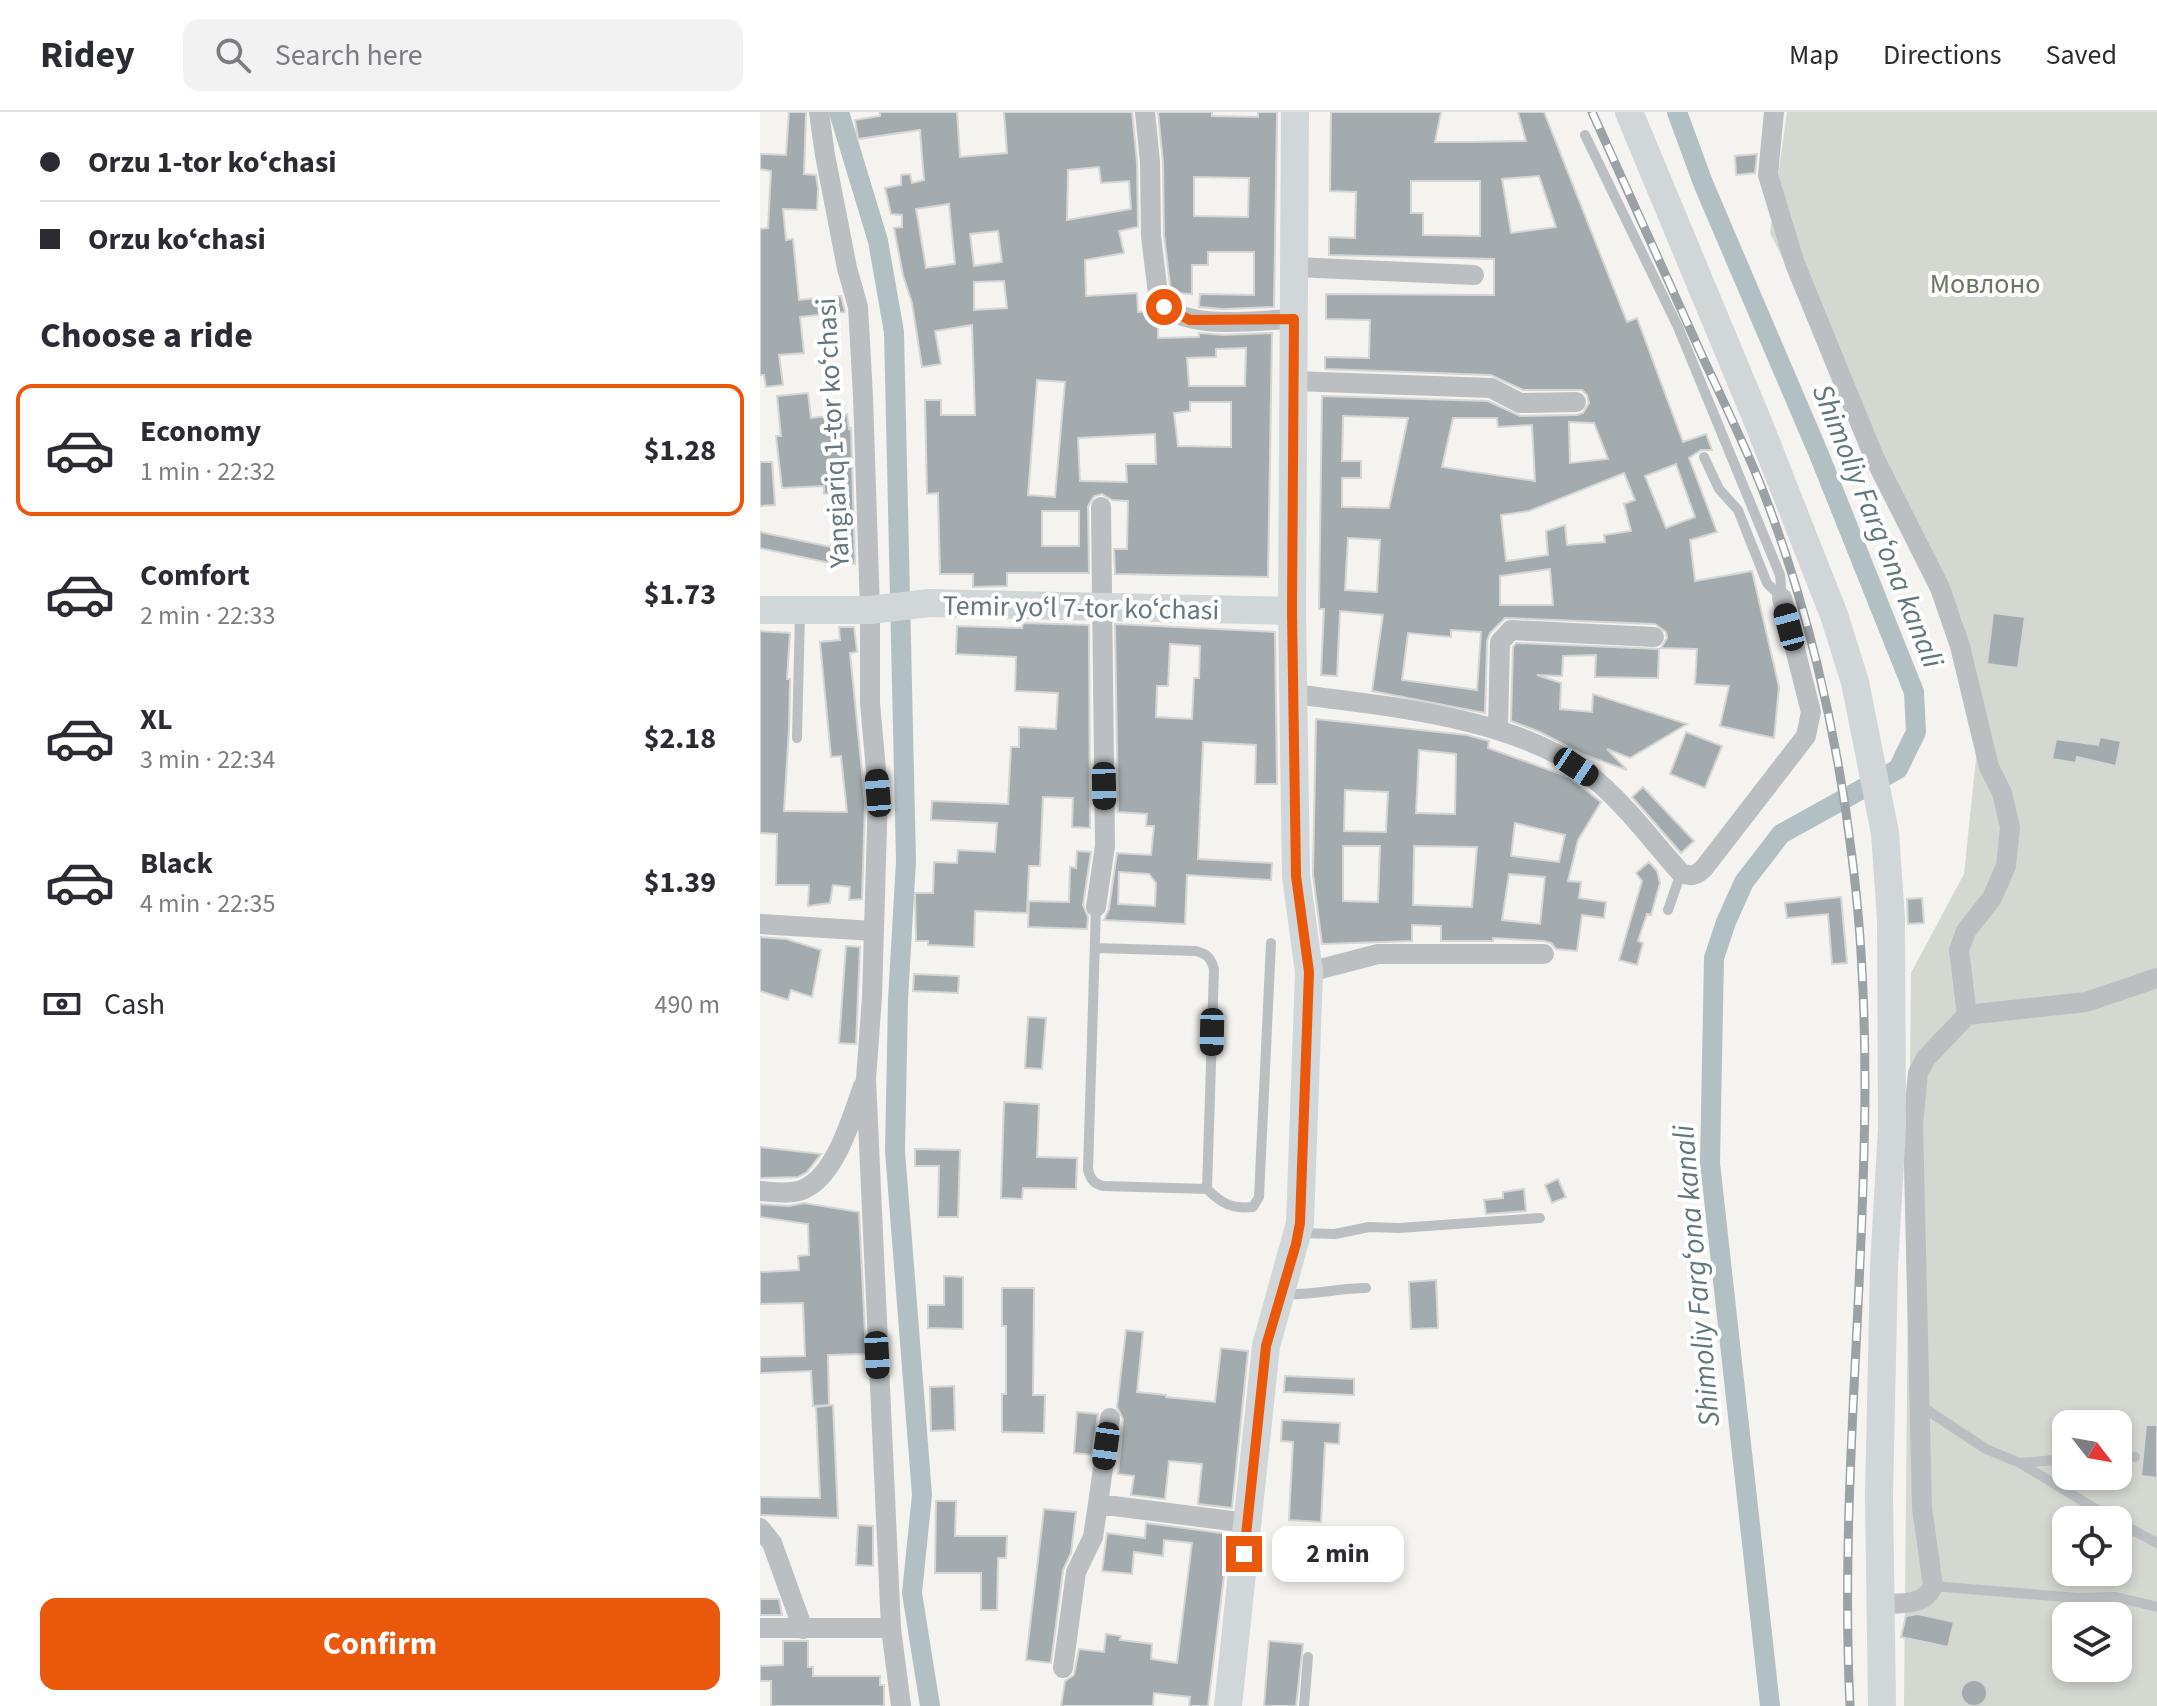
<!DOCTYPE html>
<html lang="en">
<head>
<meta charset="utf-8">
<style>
  body { margin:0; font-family:"Source Sans 3",sans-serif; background:#f2f2f3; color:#2b2b33; height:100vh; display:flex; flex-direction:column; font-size:30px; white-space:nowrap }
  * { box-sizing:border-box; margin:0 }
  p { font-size:26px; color:#7c7c81 }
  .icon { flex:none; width:44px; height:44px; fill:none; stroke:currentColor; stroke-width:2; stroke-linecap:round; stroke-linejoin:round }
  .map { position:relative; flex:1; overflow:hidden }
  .side { display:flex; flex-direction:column; background:#fff; width:760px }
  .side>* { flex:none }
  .guide { display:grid; align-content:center; height:176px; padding:0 40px; background:#fff }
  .needle { width:52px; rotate:121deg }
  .fabs { position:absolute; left:1292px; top:1298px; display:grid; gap:16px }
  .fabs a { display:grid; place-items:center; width:80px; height:80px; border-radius:16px; background:#fff; box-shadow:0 4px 12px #0003; font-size:40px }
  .end { position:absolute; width:36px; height:36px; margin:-18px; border:10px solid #ea580c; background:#fff; box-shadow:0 0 0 4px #fff }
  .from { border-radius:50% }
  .bubble { position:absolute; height:56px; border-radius:16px; background:#fff; box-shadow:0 4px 12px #0003; font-size:26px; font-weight:700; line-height:56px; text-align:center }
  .car { position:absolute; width:24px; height:48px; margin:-24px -12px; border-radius:10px; box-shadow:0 0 6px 2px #0007; background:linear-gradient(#222 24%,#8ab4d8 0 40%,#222 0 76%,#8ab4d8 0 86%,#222 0) }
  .guide b { display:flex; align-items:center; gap:28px; height:76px; font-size:30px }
  .guide b+b { border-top:2px solid #e1e1e2 }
  .guide i { width:20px; height:20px; background:#2b2b33 }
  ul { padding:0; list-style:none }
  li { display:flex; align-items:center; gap:24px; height:132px; margin:0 16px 12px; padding:0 24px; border:4px solid transparent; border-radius:16px }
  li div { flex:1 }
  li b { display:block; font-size:30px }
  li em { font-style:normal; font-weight:700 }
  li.selected { border-color:#ea580c }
  li>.icon { width:72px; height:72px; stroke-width:1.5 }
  h2 { padding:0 40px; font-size:36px; line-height:96px }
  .pay { display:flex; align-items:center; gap:20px; height:88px; padding:0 40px; font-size:30px }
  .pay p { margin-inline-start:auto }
  .action { display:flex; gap:16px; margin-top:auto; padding:16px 40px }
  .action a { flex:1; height:92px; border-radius:16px; background:#ea580c; color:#fff; font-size:32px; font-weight:700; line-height:92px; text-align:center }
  header { display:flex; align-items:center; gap:48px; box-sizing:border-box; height:112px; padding:0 40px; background:#fff; border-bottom:2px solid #e1e1e2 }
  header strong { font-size:38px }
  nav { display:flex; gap:44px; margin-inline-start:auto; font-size:28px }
  .search { width:560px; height:72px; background:#f2f2f3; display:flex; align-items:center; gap:20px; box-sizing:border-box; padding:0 28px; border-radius:16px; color:#7c7c81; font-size:30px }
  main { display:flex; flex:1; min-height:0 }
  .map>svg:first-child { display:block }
</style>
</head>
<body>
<header>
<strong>Ridey</strong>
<div class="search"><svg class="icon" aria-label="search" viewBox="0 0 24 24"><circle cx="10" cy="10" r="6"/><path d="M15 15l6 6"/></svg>Search here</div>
<nav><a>Map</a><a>Directions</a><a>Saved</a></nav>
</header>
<main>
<section class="side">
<div class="guide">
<b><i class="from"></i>Orzu 1-tor koʻchasi</b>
<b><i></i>Orzu koʻchasi</b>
</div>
<h2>Choose a ride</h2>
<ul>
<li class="selected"><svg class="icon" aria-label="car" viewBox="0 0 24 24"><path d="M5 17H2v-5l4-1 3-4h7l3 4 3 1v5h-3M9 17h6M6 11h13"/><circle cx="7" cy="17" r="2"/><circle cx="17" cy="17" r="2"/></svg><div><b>Economy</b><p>1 min · 22:32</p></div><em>$1.28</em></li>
<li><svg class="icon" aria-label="car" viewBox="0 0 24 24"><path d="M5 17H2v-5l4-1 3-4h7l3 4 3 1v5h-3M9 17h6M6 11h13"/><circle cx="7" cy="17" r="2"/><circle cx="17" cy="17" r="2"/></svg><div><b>Comfort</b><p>2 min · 22:33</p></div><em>$1.73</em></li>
<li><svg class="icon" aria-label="car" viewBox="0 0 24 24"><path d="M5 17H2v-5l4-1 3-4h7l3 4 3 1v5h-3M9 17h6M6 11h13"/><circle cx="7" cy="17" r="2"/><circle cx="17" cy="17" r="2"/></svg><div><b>XL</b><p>3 min · 22:34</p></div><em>$2.18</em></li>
<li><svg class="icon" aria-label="car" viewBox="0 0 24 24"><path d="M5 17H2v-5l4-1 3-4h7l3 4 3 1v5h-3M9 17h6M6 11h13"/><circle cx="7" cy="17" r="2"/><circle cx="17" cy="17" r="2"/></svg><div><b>Black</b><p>4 min · 22:35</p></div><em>$1.39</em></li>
</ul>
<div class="pay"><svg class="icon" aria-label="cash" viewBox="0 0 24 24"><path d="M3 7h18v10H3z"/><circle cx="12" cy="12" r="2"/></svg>Cash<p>490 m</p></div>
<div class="action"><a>Confirm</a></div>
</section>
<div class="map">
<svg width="1397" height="1594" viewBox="0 0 1397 1594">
  <rect width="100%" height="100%" fill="#f4f3f0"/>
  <path fill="#d4d8d0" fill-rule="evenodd" d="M 1027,0 L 1397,0 L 1397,1594 L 1144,1594 L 1151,861 L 1204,762 L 1219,618 L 1202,507 L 1010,121 ZM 1306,1312 L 1358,1312 L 1358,1364 L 1306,1364 ZM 1306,1408 L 1358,1408 L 1358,1460 L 1306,1460 ZM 1306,1504 L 1358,1504 L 1358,1556 L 1306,1556 Z"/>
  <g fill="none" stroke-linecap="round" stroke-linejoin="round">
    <path stroke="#b3c0c3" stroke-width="20" d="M 79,0 L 118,129 L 134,220 L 146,749 L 138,888 L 135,1039 L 162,1383 L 152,1481 L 170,1594
      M 917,0 L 943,71 L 1058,340 L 1154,580 L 1156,620 L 1138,657 L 1021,722 L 984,770 L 966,810 L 954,846 L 950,1051 L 1010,1594"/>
  </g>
  <path fill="#a3abaf" stroke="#d5d5d3" stroke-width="2" fill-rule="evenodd" d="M 29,0 L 46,0 L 44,62 L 56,63 L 58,77 L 57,98 L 23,97 L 26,128 L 33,127 L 39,188 L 81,184 L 85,200 L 40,205 L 44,241 L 19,243 L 23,273 L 6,275 L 4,263 L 0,263 L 0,117 L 8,116 L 11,59 L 0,57 L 0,42 L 26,43 Z
    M 120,0 L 197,0 L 200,45 L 247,41 L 244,0 L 372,0 L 377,51 L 378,115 L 359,119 L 364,141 L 325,148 L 326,184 L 377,181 L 378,200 L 390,199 L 398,205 L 398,226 L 439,225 L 439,221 L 463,223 L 512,221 L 508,465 L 355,462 L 354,437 L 367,437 L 368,389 L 352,388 L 342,382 L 334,384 L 328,394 L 329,461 L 247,461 L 247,474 L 213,475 L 213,462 L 180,462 L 178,381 L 167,382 L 165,288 L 181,288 L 181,303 L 215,303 L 212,213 L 175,219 L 181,252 L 162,255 L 152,191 L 143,163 L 134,116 L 142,115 L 142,103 L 131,102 L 125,76 L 141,73 L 141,63 L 150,62 L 152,71 L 164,68 L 160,18 L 98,27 L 95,8 L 120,4 ZM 339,55 L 341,71 L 369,69 L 371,97 L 307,108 L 308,58 ZM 189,92 L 195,152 L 166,156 L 156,97 ZM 238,119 L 242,150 L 214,154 L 210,122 ZM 244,169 L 247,196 L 214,198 L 214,170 ZM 486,236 L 485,274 L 429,274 L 427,246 L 456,245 L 456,237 ZM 277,268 L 305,270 L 295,385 L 268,383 ZM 430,290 L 471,290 L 471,335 L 418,334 L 414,301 L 430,299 ZM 395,322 L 396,352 L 366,352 L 367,370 L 320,369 L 318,326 ZM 282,399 L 319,399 L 319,434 L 282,434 Z
    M 398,0 L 452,0 L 452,4 L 498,5 L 498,0 L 517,0 L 514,195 L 463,197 L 439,195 L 440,182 L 494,183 L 494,140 L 448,140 L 448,153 L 432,153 L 432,182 L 411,181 L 404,123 L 403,50 ZM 434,65 L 489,66 L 488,105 L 434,104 Z
    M 571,0 L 681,0 L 675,30 L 711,30 L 766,29 L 758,0 L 784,0 L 867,210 L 877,206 L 923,330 L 946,322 L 952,338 L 941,338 L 929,346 L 957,420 L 930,428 L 935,469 L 992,459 L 1019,575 L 1014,626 L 960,614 L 969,574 L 935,572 L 937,537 L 901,536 L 907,526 L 906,520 L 895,512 L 745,506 L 730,521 L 727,529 L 725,601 L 612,579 L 623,503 L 580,499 L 577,564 L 561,563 L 564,497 L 559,497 L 562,284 L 728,289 L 760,304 L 817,303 L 823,301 L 829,291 L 827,283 L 822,278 L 763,278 L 731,263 L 565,257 L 565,245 L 609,246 L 610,208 L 566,207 L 566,182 L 734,183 L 734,147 L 569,143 L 569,125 L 595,126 L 596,80 L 570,79 ZM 779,64 L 796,115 L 751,121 L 742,67 ZM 651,69 L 720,69 L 720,124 L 663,123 L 663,101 L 651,101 ZM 583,304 L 648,306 L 629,396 L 582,395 L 582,366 L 601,366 L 601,349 L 582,349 ZM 693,306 L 737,306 L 738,315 L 772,313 L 775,369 L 682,355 ZM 809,310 L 834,311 L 848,347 L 810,351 ZM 916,352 L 935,405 L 906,416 L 885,364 ZM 864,361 L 875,388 L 864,392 L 871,419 L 844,423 L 845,430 L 807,433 L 805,413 L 786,419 L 788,443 L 746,449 L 741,403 L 769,399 ZM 588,426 L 620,428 L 617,480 L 585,478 ZM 790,457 L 793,493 L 740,493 L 740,464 ZM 691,518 L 721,520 L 717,578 L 642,568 L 648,521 L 691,525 Z
    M 997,42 L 995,61 L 976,63 L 975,44 Z
    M 48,281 L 51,306 L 87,302 L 89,317 L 91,316 L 95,452 L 65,450 L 0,436 L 0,420 L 71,435 L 77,381 L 64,382 L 64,374 L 22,376 L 16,324 L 21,324 L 17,284 Z
    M 0,350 L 12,350 L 15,393 L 0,394 Z
    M 1233,501 L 1265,505 L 1258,556 L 1227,552 Z
    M 263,511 L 329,513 L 330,716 L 312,715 L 313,686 L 283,685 L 280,754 L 269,754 L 267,801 L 215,799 L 214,835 L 168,833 L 168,829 L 156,829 L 155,781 L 173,781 L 174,750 L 197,751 L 198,738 L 235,740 L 237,711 L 171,708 L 172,689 L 248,692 L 251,635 L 259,635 L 259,615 L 296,617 L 298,581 L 255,579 L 256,545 L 196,542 L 197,514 L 262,516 Z
    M 355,512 L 515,520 L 517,672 L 495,672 L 496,633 L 443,630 L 438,747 L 512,751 L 511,768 L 427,763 L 425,812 L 344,808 L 349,797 L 357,741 L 391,743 L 394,714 L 386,714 L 387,702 L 358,700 ZM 410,532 L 440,534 L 439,566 L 434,566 L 432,607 L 396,605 L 397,574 L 408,574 ZM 359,760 L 389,762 L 396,771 L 395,794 L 358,792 Z
    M 79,515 L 94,515 L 97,540 L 90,541 L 105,690 L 102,787 L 89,788 L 90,775 L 73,773 L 70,791 L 48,794 L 49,773 L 16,773 L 17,722 L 0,721 L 0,519 L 30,521 L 27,567 L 30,567 L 29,616 L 24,699 L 87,700 L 81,644 L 71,645 L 60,530 L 80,528 Z
    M 756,531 L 899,537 L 898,566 L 835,565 L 836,543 L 803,544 L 802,564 L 777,563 L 801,571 L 800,597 L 832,600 L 833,582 L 927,612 L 870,646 L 847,637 L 867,658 L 822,642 L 780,620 L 751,609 L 753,535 Z
    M 556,607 L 707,623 L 729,629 L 728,636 L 809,665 L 841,690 L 818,728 L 808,769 L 821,770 L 819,786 L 846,790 L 844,806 L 822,803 L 817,839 L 796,837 L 791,831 L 784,829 L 733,826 L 733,829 L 681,829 L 681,814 L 652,813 L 652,829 L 562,832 L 553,763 ZM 659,638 L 696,642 L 695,702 L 656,701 ZM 585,678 L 628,680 L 626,720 L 584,719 ZM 755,711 L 805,723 L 799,750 L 751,744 ZM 583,734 L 620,734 L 618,790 L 583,789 ZM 654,734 L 717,735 L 712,795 L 653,793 ZM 749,762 L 785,765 L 780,812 L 742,808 Z
    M 926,620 L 962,634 L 945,676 L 910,662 Z
    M 1340,625 L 1361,629 L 1356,654 L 1317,645 L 1316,651 L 1292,647 L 1296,627 L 1338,633 Z
    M 883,675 L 934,729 L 921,741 L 872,685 Z
    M 317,739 L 331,740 L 323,793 L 328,805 L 327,817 L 268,815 L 269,789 L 309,790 L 310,755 L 316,756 Z
    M 889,750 L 897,759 L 900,771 L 891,803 L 887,802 L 878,829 L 883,831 L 877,853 L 859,848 L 882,769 L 876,761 Z
    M 1081,785 L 1087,851 L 1072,852 L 1068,802 L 1027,806 L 1025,791 Z
    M 1162,786 L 1164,811 L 1148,812 L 1147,787 Z
    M 0,825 L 26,827 L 61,838 L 52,885 L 31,878 L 28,888 L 0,879 Z
    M 86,834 L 100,835 L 96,932 L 79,931 Z
    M 154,862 L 199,864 L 198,881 L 153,879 Z
    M 268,905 L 286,906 L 282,957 L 265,956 Z
    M 244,990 L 279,992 L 277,1045 L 317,1046 L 316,1077 L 263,1076 L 262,1087 L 241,1086 Z
    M 0,1035 L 61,1042 L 47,1060 L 38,1065 L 0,1066 Z
    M 155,1037 L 200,1038 L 198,1105 L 178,1105 L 179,1054 L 155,1054 Z
    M 798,1067 L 806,1085 L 792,1091 L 785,1073 Z
    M 764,1077 L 766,1099 L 726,1102 L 724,1088 L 743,1086 L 743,1080 Z
    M 44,1091 L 99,1100 L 106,1242 L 68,1243 L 69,1293 L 53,1294 L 51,1259 L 0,1261 L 0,1245 L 45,1244 L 43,1191 L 0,1192 L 0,1160 L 39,1158 L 38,1144 L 49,1143 L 48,1112 L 0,1105 L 0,1092 L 29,1094 Z
    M 184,1164 L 203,1165 L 203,1217 L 168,1216 L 168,1193 L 184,1193 Z
    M 676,1168 L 678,1216 L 651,1217 L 649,1170 Z
    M 242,1176 L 274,1176 L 273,1283 L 285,1283 L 284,1321 L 242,1320 L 242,1282 L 246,1282 L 246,1214 L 242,1214 Z
    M 366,1218 L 383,1220 L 377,1280 L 406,1283 L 406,1285 L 455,1290 L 461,1236 L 488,1239 L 472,1396 L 438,1392 L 442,1352 L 409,1349 L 405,1387 L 371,1383 L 374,1364 L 358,1362 L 363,1307 L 357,1295 Z
    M 525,1264 L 594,1267 L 594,1283 L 524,1280 Z
    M 194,1274 L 195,1318 L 171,1319 L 170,1275 Z
    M 73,1293 L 78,1406 L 0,1403 L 0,1385 L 60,1386 L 56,1295 Z
    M 317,1300 L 338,1302 L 332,1343 L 314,1341 Z
    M 522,1308 L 580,1311 L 579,1332 L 565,1331 L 561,1410 L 529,1408 L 533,1330 L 521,1329 Z
    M 1386,1313 L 1397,1313 L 1397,1366 L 1381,1364 Z
    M 176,1389 L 196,1389 L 195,1424 L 247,1424 L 246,1446 L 238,1446 L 237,1498 L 221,1498 L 221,1461 L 175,1461 Z
    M 284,1397 L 316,1400 L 311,1441 L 303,1458 L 291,1551 L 266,1548 Z
    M 386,1411 L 469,1422 L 448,1594 L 429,1594 L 430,1585 L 394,1581 L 393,1594 L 301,1594 L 305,1569 L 314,1563 L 319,1537 L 344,1540 L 346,1522 L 361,1524 L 360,1528 L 392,1532 L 391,1547 L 417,1551 L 432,1431 L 404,1428 L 403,1444 L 374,1440 L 372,1462 L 342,1459 L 347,1421 L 385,1426 Z
    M 98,1413 L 113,1414 L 113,1454 L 96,1453 Z
    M 0,1487 L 19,1487 L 22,1503 L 0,1503 Z
    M 1158,1502 L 1194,1510 L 1188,1535 L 1141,1525 L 1146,1504 Z
    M 23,1529 L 48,1529 L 48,1555 L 53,1555 L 53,1564 L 120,1564 L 120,1573 L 124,1573 L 124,1594 L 11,1594 L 11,1569 L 0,1569 L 0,1554 L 23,1553 Z
    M 509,1529 L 543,1532 L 536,1594 L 504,1594 Z
    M1201 1581a13 13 0 1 1 26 0a13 13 0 1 1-26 0Z"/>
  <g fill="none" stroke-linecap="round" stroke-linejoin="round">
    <path stroke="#bbbfc2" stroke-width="10" d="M 825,23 L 918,215 L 1020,463 L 1022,486
      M 944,345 L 959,377 L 978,398 L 1007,471 L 1022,486
      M 37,626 L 40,500
      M 908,798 L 921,761
      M 335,836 L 436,839 C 447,842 451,846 454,857 L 447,1077 L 344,1074 C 334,1072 331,1068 328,1058 L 336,795
      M 447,1077 C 462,1092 472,1097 493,1095 L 499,1085 L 511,831
      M 540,1121 L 575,1122 L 609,1115 L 639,1116 L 780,1106
      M 522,1182 C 551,1184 577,1176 606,1176
      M 1161,1294 L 1226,1337 L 1260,1351 L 1306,1347
      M 1358,1345 L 1375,1345
      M 1260,1351 L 1354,1408
      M 1358,1410 L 1397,1431
      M 1173,1474 L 1318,1486 L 1356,1485 L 1397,1495
      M 544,1594 L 548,1545"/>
    <path stroke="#bbbfc2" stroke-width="20" d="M 59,0 L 65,43 L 87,156 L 98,195 L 103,284 L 110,498 L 110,591 L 118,681 L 112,885 L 106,967 L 131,1516 L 141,1594
      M 385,0 L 390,50 L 391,124 L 399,190 C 429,220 494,208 534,207
      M 1014,0 L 1008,63 L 1035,152 L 1114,345 L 1180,476 L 1200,534 L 1229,655 L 1242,681 L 1250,715 L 1246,754 L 1232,786 L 1206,819 L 1199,838 L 1207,903
      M 534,155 L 714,163
      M 534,269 L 731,276 L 760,291 L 816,290
      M 534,582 C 626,594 768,606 839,671 C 869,697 894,731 921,761 C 931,765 936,764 944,756 L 1046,624 L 1051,600 L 1022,486
      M 738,617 L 740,530 L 751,518 L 894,525
      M 336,795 L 345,734 L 341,395
      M 0,812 L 114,819
      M 549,860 L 618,842 L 784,842
      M 0,1079 C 14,1080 32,1083 44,1077 C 76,1063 92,1005 103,974
      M 338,1392 L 350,1306
      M 0,1416 L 12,1431 L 43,1517
      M 1119,1492 C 1139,1491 1164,1495 1173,1474 L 1162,1396 L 1153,1011 L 1158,961 L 1166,946 L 1207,903 L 1326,890 L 1397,866
      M 0,1516 L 131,1516
      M 303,1556 L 316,1460 L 333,1425 L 338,1392 L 487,1411"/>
    <path stroke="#d1d6d9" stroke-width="28" d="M 869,0 L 998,310 L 1074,503 L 1095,570 L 1125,721 L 1131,807 L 1132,1016 L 1124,1154 L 1119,1384 L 1122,1594
      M 0,498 L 110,498 L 169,491 L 532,499
      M 468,1594 L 506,1234 L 540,1111 L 549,860 L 536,764 L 532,499 L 535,0"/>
    <defs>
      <path id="rail" d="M 832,0 C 870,83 907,166 944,248 C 963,288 982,328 999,369 C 1046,486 1077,620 1092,745 C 1128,1027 1076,1311 1090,1594"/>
    </defs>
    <use href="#rail" stroke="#9ba2a6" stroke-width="9"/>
    <use href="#rail" stroke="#fff" stroke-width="6" stroke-dasharray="18" stroke-linecap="butt"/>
  </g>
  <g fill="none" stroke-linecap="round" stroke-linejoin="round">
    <path stroke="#ea580c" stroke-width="10" d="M 404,195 L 430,208 L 534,207 L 532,499 L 536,764 L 549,860 L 540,1111 L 536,1132 L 506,1234 L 484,1442"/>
  </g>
  <g text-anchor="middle" stroke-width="8" stroke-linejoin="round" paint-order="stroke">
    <g font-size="28" fill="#697663" stroke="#fff">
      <text x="1225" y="181">Мовлоно</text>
    </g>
    <g font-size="28" fill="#65767e" stroke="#fff">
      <text transform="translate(72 321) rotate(-93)" y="10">Yangiariq 1-tor koʻchasi</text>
      <text transform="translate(321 495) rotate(1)" y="10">Temir yoʻl 7-tor koʻchasi</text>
    </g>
    <g font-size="30" font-style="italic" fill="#61777c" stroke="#fff">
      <text transform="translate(1118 414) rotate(68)" y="10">Shimoliy Fargʻona kanali</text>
      <text transform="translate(936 1164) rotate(-95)" y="10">Shimoliy Fargʻona kanali</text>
    </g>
  </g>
</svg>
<div class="fabs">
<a><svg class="needle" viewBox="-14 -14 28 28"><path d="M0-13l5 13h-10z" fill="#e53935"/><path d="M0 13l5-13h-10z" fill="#7c7c81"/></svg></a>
<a><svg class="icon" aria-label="locate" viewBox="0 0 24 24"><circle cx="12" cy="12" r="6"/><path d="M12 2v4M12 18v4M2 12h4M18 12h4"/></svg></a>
<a><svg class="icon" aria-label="layers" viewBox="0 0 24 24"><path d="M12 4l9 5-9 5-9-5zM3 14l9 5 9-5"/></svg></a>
</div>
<i class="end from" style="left:404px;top:195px"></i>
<i class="end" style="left:484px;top:1442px"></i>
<div class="bubble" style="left:512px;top:1414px;width:132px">2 min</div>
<i class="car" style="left:1029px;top:515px;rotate:345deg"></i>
<i class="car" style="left:816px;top:655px;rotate:124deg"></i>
<i class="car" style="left:344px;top:674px;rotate:179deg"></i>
<i class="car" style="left:118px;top:681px;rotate:355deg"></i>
<i class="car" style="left:452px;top:920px;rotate:181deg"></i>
<i class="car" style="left:117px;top:1243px;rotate:177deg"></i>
<i class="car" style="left:346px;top:1334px;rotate:188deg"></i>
</div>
</main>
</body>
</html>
